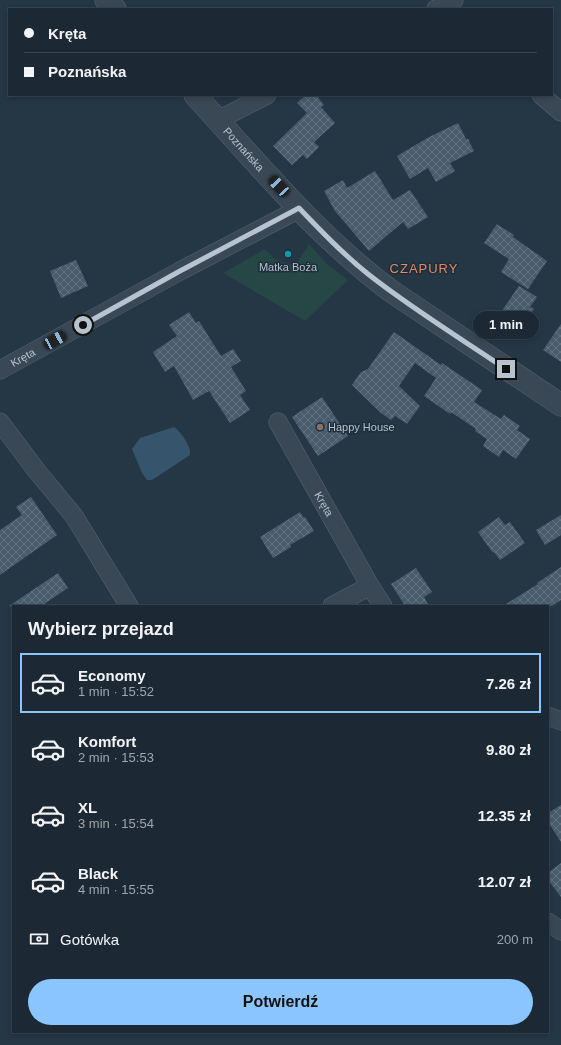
<!DOCTYPE html>
<html lang="pl">
<head>
<meta charset="utf-8">
<style>
  body { margin:0; font-family:Arial,sans-serif; background:#25303c; color:#f1f3f6; height:100vh; display:flex; flex-direction:column; font-size:15px; white-space:nowrap }
  * { box-sizing:border-box; margin:0 }
  p { font-size:13px; color:#a0a6ac }
  .icon { flex:none; width:22px; height:22px; fill:none; stroke:currentColor; stroke-width:2; stroke-linecap:round; stroke-linejoin:round }
  .map { position:relative; flex:1; overflow:hidden }
  .details { position:absolute; left:12px; top:605px; width:537px; height:428px; display:flex; flex-direction:column; background:#1c2834; border-radius:0px; box-shadow:0 2px 6px #0003,0 0 0 1px #3a444f }
  .details>* { flex:none }
  .guide { position:absolute; left:8px; top:8px; width:545px; height:88px; border-radius:0px; box-shadow:0 2px 6px #0003,0 0 0 1px #3a444f; display:grid; align-content:center; height:88px; padding:0 16px; background:#1c2834 }
  .end { position:absolute; width:18px; height:18px; margin:-9px; border:5px solid #b7c3ce; background:#111; box-shadow:0 0 0 2px #111 }
  .from { border-radius:50% }
  .bubble { position:absolute; height:28px; border-radius:14px; background:#1c2834; box-shadow:0 2px 6px #0003,0 0 0 1px #3a444f; font-size:13px; font-weight:800; line-height:28px; text-align:center }
  .car { position:absolute; width:12px; height:24px; margin:-12px -6px; border-radius:5px; box-shadow:0 0 3px 1px #0007; background:linear-gradient(#222 24%,#8ab4d8 0 40%,#222 0 76%,#8ab4d8 0 86%,#222 0) }
  .guide b { display:flex; align-items:center; gap:14px; height:38px; font-size:15px }
  .guide b+b { border-top:1px solid #3a444f }
  .guide i { width:10px; height:10px; background:#f1f3f6 }
  ul { padding:0; list-style:none }
  li { display:flex; align-items:center; gap:12px; height:60px; margin:0 8px 6px; padding:0 8px; border:2px solid transparent; border-radius:0px }
  li div { flex:1 }
  li b { display:block; font-size:15px }
  li em { font-style:normal; font-weight:800 }
  li.on { border-color:#8bc5ff }
  li>.icon { width:36px; height:36px; stroke-width:1.5 }
  h2 { padding:0 16px; font-size:18px; line-height:48px }
  .pay { display:flex; align-items:center; gap:10px; height:44px; padding:0 16px; font-size:15px }
  .pay p { margin-inline-start:auto }
  .button { display:flex; gap:8px; margin-top:auto; padding:8px 16px }
  .button a { flex:1; height:46px; border-radius:24px; background:#8bc5ff; color:#111; font-size:16px; font-weight:800; line-height:46px; text-align:center }
  .map>svg:first-child { display:block }
</style>
</head>
<body>
<div class="map">
<svg width="561" height="1045" viewBox="0 0 561 1045">
  <defs>
    <pattern id="building-cross-hatch" width="8" height="8" patternUnits="userSpaceOnUse"><rect width="8" height="8" fill="#495c6c"/><path d="M0 0l8 8M0 8l8-8" fill="none" stroke="#617280"/></pattern>
  </defs>
  <rect width="100%" height="100%" fill="#253645"/>
  <path fill="#274646" d="M 309,244 L 327,264 L 348,280 L 305,321 L 223,273 L 265,249 L 275,259 L 295,266 Z"/>
  <path fill="#37546d" d="M 174,427 C 180,430 192,448 190,455 L 152,480 L 147,480 L 142,473 L 132,449 L 140,438 Z"/>
  <path fill="url(#building-cross-hatch)" d="M 306,95 L 316,95 L 324,105 L 321,107 L 335,123 L 314,142 L 319,147 L 307,159 L 303,155 L 292,165 L 273,146 L 307,113 L 297,103 Z
    M 458,123 L 466,139 L 468,139 L 474,151 L 450,163 L 455,171 L 436,182 L 428,168 L 410,179 L 397,156 L 429,137 Z
    M 375,171 L 393,200 L 410,190 L 428,217 L 408,229 L 403,222 L 369,251 L 335,211 L 324,191 L 343,180 L 347,188 Z
    M 497,224 L 514,235 L 513,237 L 547,261 L 528,289 L 501,272 L 509,259 L 484,243 Z
    M 76,260 L 88,286 L 61,298 L 50,271 Z
    M 519,286 L 537,297 L 530,307 L 534,309 L 518,333 L 496,319 Z
    M 189,312 L 196,323 L 199,321 L 221,356 L 233,349 L 241,361 L 231,367 L 246,391 L 240,395 L 250,410 L 230,423 L 209,391 L 193,400 L 174,366 L 165,372 L 153,352 L 177,336 L 169,325 Z
    M 561,324 L 561,362 L 543,350 Z
    M 394,332 L 441,365 L 442,363 L 482,390 L 474,402 L 501,419 L 504,415 L 520,426 L 517,430 L 530,439 L 516,459 L 503,450 L 499,457 L 483,446 L 487,439 L 475,431 L 476,429 L 451,412 L 450,414 L 424,396 L 436,378 L 415,363 L 399,386 L 420,406 L 407,424 L 395,416 L 391,420 L 381,413 L 352,385 L 361,372 L 368,369 Z
    M 322,397 L 348,436 L 318,456 L 292,417 Z
    M 31,497 L 57,535 L 0,575 L 0,530 L 22,515 L 16,507 Z
    M 300,512 L 304,518 L 305,517 L 314,531 L 290,545 L 291,547 L 273,558 L 260,537 Z
    M 561,515 L 561,535 L 545,545 L 536,530 Z
    M 499,517 L 505,525 L 510,522 L 525,543 L 500,560 L 494,552 L 493,553 L 478,532 Z
    M 561,567 L 561,600 L 552,606 L 503,606 L 538,584 L 537,583 Z
    M 416,568 L 432,592 L 424,597 L 429,606 L 405,606 L 391,584 Z
    M 58,573 L 68,588 L 41,606 L 9,606 Z
    M 561,805 L 561,842 L 548,822 L 548,813 Z
    M 561,863 L 561,897 L 548,880 L 548,873 Z"/>
  <g fill="none" stroke-linecap="round" stroke-linejoin="round">
    <defs>
      <g id="minor">
        <path d="M 436,9 L 454,0"/>
        <path d="M 541,95 L 561,112"/>
        <path d="M 218,120 L 267,95"/>
        <path id="s1" d="M 0,370 L 180,271 L 299,209"/>
        <path d="M 0,422 L 36,470 L 74,516 L 129,606"/>
        <path id="s2" d="M 278,422 L 370,586"/>
        <path d="M 332,606 L 370,586 L 383,606"/>
        <path d="M 548,716 L 561,721"/>
        <path d="M 548,922 L 561,931"/>
      </g>
      <g id="tertiary">
        <path d="M 106,0 L 115,9"/>
        <path id="s3" d="M 195,95 C 257,163 317,236 391,291 L 561,405"/>
      </g>
    </defs>
    <use href="#minor" stroke="#586672" stroke-width="19"/>
    <use href="#tertiary" stroke="#586672" stroke-width="23"/>
    <use href="#minor" stroke="#3a4855" stroke-width="18"/>
    <use href="#tertiary" stroke="#3a4855" stroke-width="22"/>
  </g>
  <g fill="none" stroke-linecap="round" stroke-linejoin="round">
    <path stroke="#b7c3ce" stroke-width="5" d="M 83,325 L 180,271 L 299,208 C 321,231 343,254 368,274 C 411,308 460,338 506,369"/>
  </g>
  <circle fill="#0f9aa8" stroke="#1e2d3a" stroke-width="1.5" cx="288" cy="254" r="4"/>
  <circle fill="#8d6e63" stroke="#1e2d3a" stroke-width="1.5" cx="320" cy="427" r="4"/>
  <g text-anchor="middle" stroke-width="3" stroke-linejoin="round" paint-order="stroke">
    <g font-size="11" fill="#b7c3ce" stroke="#1e2d3a">
      <text dy="4" stroke="none"><textPath href="#s3" startOffset="73">Poznańska</textPath></text>
      <text dy="4" stroke="none"><textPath href="#s1" startOffset="26">Kręta</textPath></text>
      <text dy="4" stroke="none"><textPath href="#s2" startOffset="94">Kręta</textPath></text>
    </g>
    <g font-size="11" fill="#b7c3ce" stroke="#1e2d3a">
      <text x="288" y="271">Matka Boża</text>
      <text x="328" y="431" text-anchor="start">Happy House</text>
    </g>
    <g font-size="13" letter-spacing="1" fill="#df8a62" stroke="#1e2d3a">
      <text x="424" y="273">CZAPURY</text>
    </g>
  </g>
</svg>
<i class="end from" style="left:83px;top:325px"></i>
<i class="end" style="left:506px;top:369px"></i>
<div class="bubble" style="left:473px;top:311px;width:66px">1 min</div>
<i class="car" style="left:279px;top:186px;rotate:317deg"></i>
<i class="car" style="left:55px;top:340px;rotate:61deg"></i>
<div class="guide">
<b><i class="from"></i>Kręta</b>
<b><i></i>Poznańska</b>
</div>
<section class="details">
<h2>Wybierz przejazd</h2>
<ul>
<li class="on"><svg class="icon" aria-label="car" viewBox="0 0 24 24"><path d="M5 17H2v-5l4-1 3-4h7l3 4 3 1v5h-3M9 17h6M6 11h13"/><circle cx="7" cy="17" r="2"/><circle cx="17" cy="17" r="2"/></svg><div><b>Economy</b><p>1 min · 15:52</p></div><em>7.26 zł</em></li>
<li><svg class="icon" aria-label="car" viewBox="0 0 24 24"><path d="M5 17H2v-5l4-1 3-4h7l3 4 3 1v5h-3M9 17h6M6 11h13"/><circle cx="7" cy="17" r="2"/><circle cx="17" cy="17" r="2"/></svg><div><b>Komfort</b><p>2 min · 15:53</p></div><em>9.80 zł</em></li>
<li><svg class="icon" aria-label="car" viewBox="0 0 24 24"><path d="M5 17H2v-5l4-1 3-4h7l3 4 3 1v5h-3M9 17h6M6 11h13"/><circle cx="7" cy="17" r="2"/><circle cx="17" cy="17" r="2"/></svg><div><b>XL</b><p>3 min · 15:54</p></div><em>12.35 zł</em></li>
<li><svg class="icon" aria-label="car" viewBox="0 0 24 24"><path d="M5 17H2v-5l4-1 3-4h7l3 4 3 1v5h-3M9 17h6M6 11h13"/><circle cx="7" cy="17" r="2"/><circle cx="17" cy="17" r="2"/></svg><div><b>Black</b><p>4 min · 15:55</p></div><em>12.07 zł</em></li>
</ul>
<div class="pay"><svg class="icon" aria-label="cash" viewBox="0 0 24 24"><path d="M3 7h18v10H3z"/><circle cx="12" cy="12" r="2"/></svg>Gotówka<p>200 m</p></div>
<div class="button"><a>Potwierdź</a></div>
</section>
</div>
</body>
</html>
